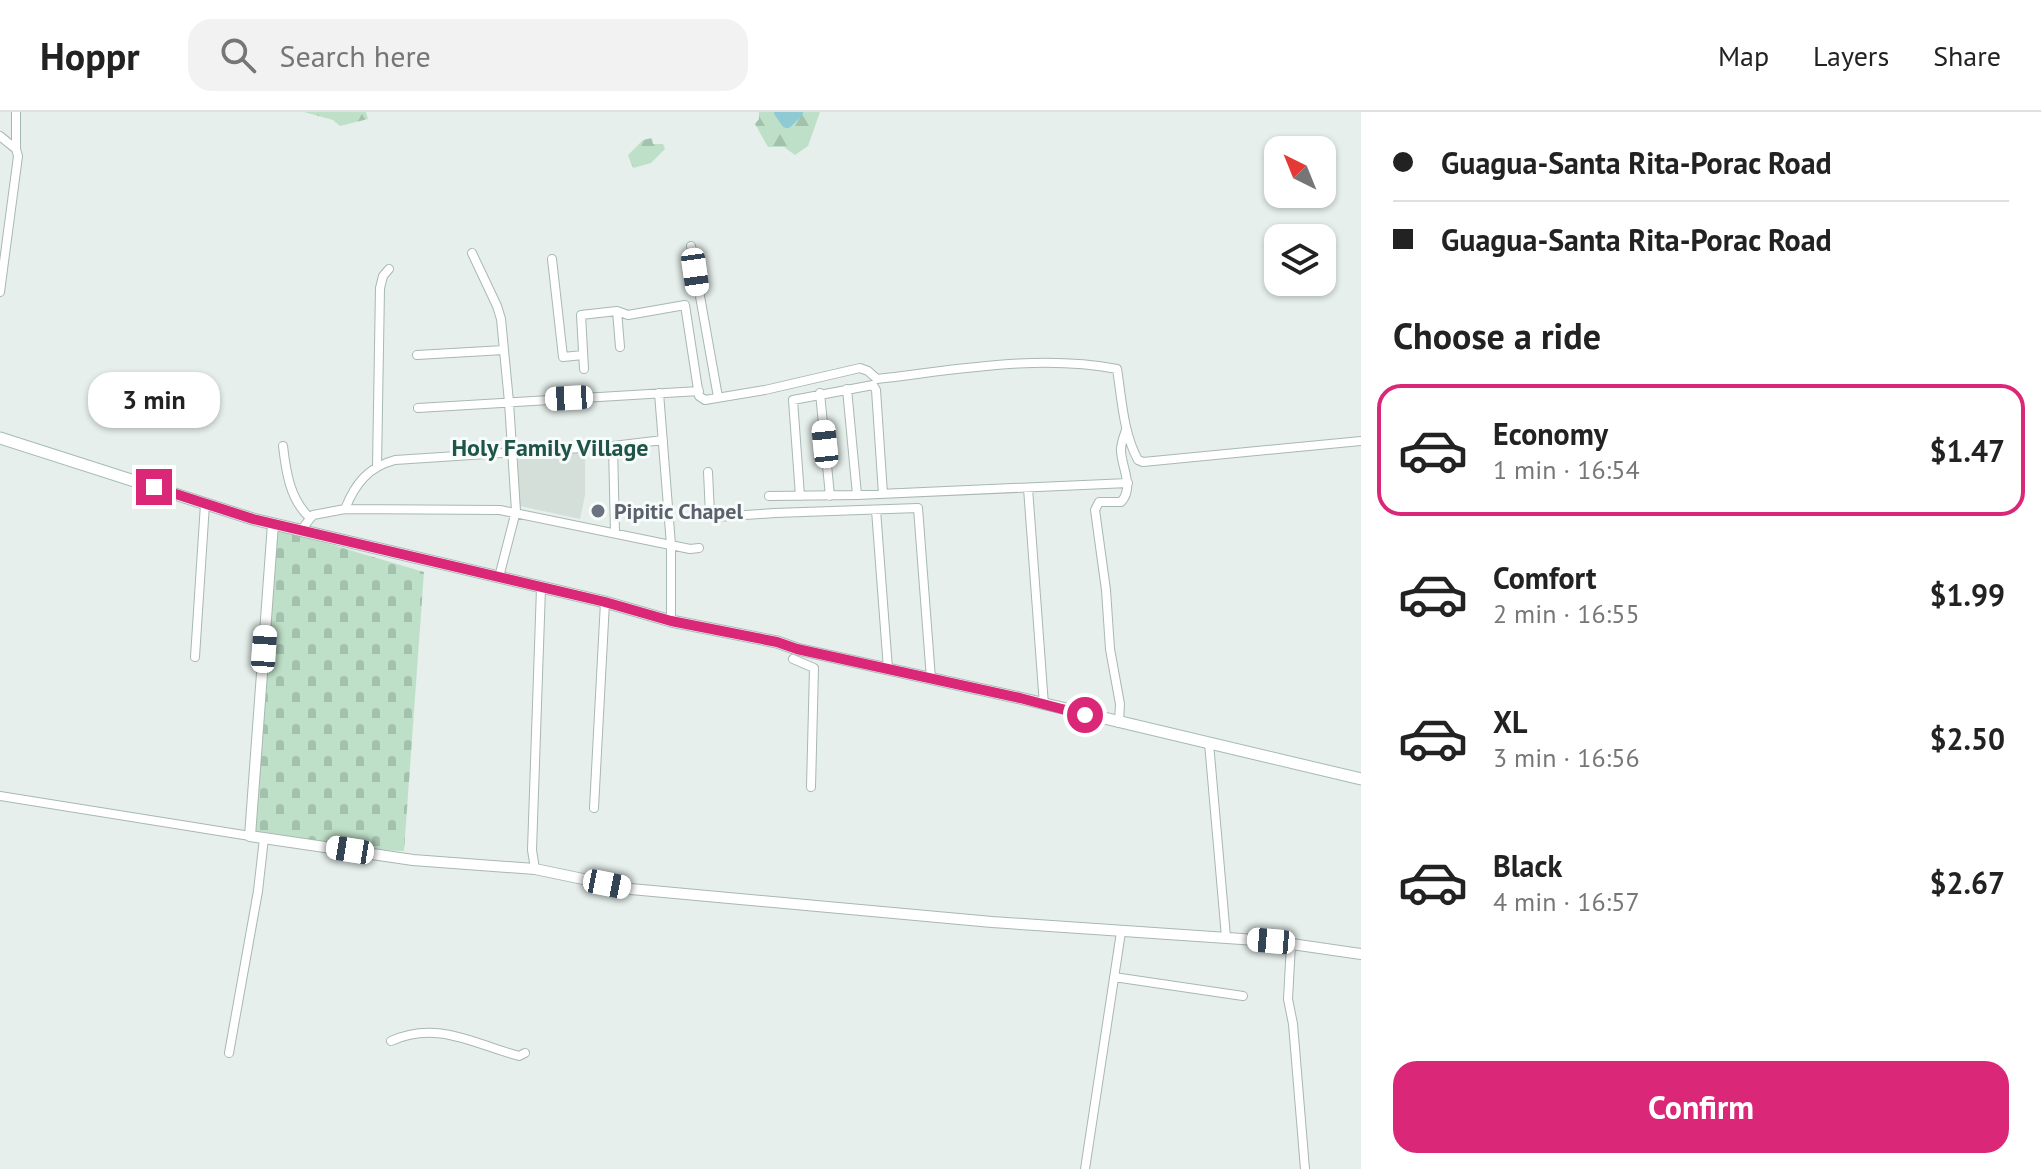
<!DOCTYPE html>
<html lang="en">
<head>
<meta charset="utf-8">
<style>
  body { margin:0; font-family:"PT Sans",sans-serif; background:#f2f2f2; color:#222; height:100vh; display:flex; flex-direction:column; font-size:30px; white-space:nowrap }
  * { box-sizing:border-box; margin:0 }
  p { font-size:26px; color:#767676 }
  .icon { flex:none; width:44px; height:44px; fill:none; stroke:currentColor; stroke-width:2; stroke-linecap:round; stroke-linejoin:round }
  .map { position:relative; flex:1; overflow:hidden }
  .details { display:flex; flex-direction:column; background:#fff; width:680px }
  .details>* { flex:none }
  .guide { display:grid; align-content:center; height:176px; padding:0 32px; background:#fff }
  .needle { width:52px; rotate:317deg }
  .fabs { position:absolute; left:1264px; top:24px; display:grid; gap:16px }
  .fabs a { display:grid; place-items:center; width:72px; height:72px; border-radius:16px; background:#fff; box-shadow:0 2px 6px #0004; font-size:40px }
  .end { position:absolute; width:36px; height:36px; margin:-18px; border:10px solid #db2777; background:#fff; box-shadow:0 0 0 4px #fff }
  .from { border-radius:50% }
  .bubble { position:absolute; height:56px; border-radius:24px; background:#fff; box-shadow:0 2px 6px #0004; font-size:26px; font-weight:600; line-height:56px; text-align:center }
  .car { position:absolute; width:24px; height:48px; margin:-24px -12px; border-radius:10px; box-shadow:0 0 6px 2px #0007; background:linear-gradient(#fff 24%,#345 0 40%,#fff 0 76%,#345 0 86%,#fff 0) }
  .guide b { display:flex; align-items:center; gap:28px; height:76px; font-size:30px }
  .guide b+b { border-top:2px solid #e0e0e0 }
  .guide i { width:20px; height:20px; background:#222 }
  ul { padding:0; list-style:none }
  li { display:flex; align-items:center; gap:24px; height:132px; margin:0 16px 12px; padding:0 16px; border:4px solid transparent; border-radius:24px }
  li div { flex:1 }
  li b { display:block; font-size:30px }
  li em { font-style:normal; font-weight:600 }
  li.on { border-color:#db2777 }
  li>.icon { width:72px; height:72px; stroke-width:1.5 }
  h2 { padding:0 32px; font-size:36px; line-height:96px }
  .button { display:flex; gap:16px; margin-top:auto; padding:16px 32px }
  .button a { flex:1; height:92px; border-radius:24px; background:#db2777; color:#fff; font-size:32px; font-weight:600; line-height:92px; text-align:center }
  header { display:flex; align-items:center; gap:48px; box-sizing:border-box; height:112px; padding:0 40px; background:#fff; border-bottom:2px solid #e0e0e0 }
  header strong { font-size:38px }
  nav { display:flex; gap:44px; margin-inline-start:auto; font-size:28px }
  .search { width:560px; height:72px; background:#f2f2f2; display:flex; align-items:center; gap:20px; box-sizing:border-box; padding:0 28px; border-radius:24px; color:#767676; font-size:30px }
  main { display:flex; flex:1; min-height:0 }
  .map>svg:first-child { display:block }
</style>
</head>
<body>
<header>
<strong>Hoppr</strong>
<div class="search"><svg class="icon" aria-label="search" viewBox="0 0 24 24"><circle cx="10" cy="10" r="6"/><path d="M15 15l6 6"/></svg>Search here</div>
<nav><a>Map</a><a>Layers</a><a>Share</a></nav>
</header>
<main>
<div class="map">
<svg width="1361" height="1057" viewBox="0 0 1361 1057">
  <defs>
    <pattern id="forest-firs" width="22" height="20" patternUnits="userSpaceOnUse" patternTransform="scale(2)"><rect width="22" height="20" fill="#bfe0c8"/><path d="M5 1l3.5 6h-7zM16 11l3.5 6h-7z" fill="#a4c1ad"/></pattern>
    <pattern id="cemetery-stones" width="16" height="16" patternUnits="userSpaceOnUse" patternTransform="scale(2)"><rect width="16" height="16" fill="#bfe0c8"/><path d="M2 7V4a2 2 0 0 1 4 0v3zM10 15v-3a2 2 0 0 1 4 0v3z" fill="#a4c1ad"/></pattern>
  </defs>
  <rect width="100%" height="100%" fill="#e6efeb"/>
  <path fill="#d4dfda" d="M 585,339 L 585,383 L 580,407 L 520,394 L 517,344 Z"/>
  <path fill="url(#forest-firs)" d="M 304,0 L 366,0 L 368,7 L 340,14 L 333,8 Z
    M 759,0 L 820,0 L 808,34 L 795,43 L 784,35 L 768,35 L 755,12 L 759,7 Z
    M 652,26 L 653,32 L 663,32 L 665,37 L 651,51 L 633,56 L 628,43 L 643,28 Z"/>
  <path fill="url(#cemetery-stones)" d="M 275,416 L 424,460 L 404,739 L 377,738 L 256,720 Z"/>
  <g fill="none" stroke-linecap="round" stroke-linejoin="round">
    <path stroke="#8ec9d4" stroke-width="12" d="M 780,0 L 787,10 L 797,0"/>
    <defs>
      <path id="minor" d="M 16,0 L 16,36
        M 0,24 L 16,37 L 18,44 L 0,180
        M 691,134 L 718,285
        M 472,141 L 497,194 L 501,207 L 509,290 L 516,399 L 499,465
        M 552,147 L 563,245 L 583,243
        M 617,199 L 620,235
        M 417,243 L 504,238
        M 584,257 L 581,203 L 617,199 L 628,203 L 685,193 L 699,284 L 705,288 L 765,278 L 860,256 L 868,259 L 877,267 C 956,258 1038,242 1117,257 C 1122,288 1123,320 1138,348 L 1143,350 L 1361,329
        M 847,277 L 857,383
        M 659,281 L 671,433 L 671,509
        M 820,281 L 830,384
        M 418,296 L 699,279
        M 283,334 C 286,360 290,387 309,405
        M 613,334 L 615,421
        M 377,355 L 380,176 L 383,164 L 389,157
        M 708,360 L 710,402 L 715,405 L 775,401 L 918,396 L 931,567
        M 1028,376 L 1044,593
        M 769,384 L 857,383 L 1128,371
        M 800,384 L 793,288 L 873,273 L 876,278 L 883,382
        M 345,397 C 355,372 368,355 395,348 L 613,334 L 663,328
        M 876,398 L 888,557
        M 301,418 L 313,403 L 345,397 L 500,398 L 690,437 L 699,436
        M 195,545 L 205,392
        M 793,547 L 814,556 L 811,675
        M 1119,611 L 1120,592 L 1110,537 L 1106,478 L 1095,398 L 1099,390 L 1121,390 C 1135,375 1121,355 1121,338 C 1121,331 1124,324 1126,318
        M 1209,631 L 1226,825
        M 0,684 L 250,724
        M 594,696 L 605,490
        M 535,757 L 532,738 L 541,476
        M 1291,832 L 1288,887 L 1293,912 L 1305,1057
        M 1114,865 L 1243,884
        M 391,929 C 437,908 474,932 519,944 L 525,941
        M 229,941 L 258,779 L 264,726
        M 1085,1057 L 1121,820"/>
      <path id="tertiary" d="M 273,412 L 250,724 L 413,748 L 535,757 L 631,777 L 992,810 L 1271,829 L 1361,842"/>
      <path id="secondary" d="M 0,326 L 253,407 L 605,490 L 671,509 L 777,530 L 797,537 L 1020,586 L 1361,667"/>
    </defs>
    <use href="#minor" stroke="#a8b8b2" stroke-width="10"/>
    <use href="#tertiary" stroke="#a8b8b2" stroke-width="12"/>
    <use href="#secondary" stroke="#a4bbb3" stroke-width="13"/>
    <use href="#minor" stroke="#fff" stroke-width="8"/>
    <use href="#tertiary" stroke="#fff" stroke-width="10"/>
    <use href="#secondary" stroke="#fff" stroke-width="11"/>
  </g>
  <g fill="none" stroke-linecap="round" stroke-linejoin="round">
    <path stroke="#db2777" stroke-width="10" d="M 154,375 L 253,407 L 605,490 L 671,509 L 777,530 L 797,537 L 1020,586 L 1085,603"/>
  </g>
  <circle fill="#6b7280" stroke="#f7fbf9" stroke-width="3" cx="598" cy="399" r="8"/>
  <g text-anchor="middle" stroke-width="6" stroke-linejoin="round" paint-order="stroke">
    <g font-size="22" font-weight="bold" fill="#5b616d" stroke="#f7fbf9" text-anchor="start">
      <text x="614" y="407">Pipitic Chapel</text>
    </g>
    <g font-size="24" font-weight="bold" fill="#1f5548" stroke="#f7fbf9">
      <text x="550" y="344">Holy Family Village</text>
    </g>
  </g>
</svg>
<div class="fabs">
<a><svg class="needle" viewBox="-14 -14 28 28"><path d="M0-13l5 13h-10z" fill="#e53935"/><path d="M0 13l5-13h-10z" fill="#767676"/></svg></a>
<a><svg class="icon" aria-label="layers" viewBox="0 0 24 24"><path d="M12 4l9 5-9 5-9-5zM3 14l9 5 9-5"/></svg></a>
</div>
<i class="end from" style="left:1085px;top:603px"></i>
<i class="end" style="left:154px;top:375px"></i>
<div class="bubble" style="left:88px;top:260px;width:132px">3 min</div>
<i class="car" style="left:695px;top:160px;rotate:172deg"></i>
<i class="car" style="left:569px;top:286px;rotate:267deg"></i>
<i class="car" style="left:825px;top:332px;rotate:354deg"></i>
<i class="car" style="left:264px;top:537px;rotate:4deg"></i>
<i class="car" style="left:350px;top:738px;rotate:279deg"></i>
<i class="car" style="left:607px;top:772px;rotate:101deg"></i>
<i class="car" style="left:1271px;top:829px;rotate:275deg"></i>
</div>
<section class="details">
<div class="guide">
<b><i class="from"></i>Guagua-Santa Rita-Porac Road</b>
<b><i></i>Guagua-Santa Rita-Porac Road</b>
</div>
<h2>Choose a ride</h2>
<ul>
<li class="on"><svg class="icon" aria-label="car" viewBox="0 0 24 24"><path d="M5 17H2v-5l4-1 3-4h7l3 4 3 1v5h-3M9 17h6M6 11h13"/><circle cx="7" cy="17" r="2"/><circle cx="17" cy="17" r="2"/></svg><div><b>Economy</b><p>1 min · 16:54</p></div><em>$1.47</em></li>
<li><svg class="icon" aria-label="car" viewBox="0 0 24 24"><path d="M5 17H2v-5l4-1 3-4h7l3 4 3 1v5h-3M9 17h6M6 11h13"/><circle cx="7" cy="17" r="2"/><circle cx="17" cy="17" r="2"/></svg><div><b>Comfort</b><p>2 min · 16:55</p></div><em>$1.99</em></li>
<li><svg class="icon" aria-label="car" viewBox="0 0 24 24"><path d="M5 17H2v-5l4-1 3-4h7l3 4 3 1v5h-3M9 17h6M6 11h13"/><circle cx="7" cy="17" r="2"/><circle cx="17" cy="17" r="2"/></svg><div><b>XL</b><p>3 min · 16:56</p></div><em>$2.50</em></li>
<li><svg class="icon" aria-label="car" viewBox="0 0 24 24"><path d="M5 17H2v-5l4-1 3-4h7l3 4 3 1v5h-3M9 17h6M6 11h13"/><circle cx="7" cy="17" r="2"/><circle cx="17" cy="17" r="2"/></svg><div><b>Black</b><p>4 min · 16:57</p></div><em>$2.67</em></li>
</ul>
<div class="button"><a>Confirm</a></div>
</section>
</main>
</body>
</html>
